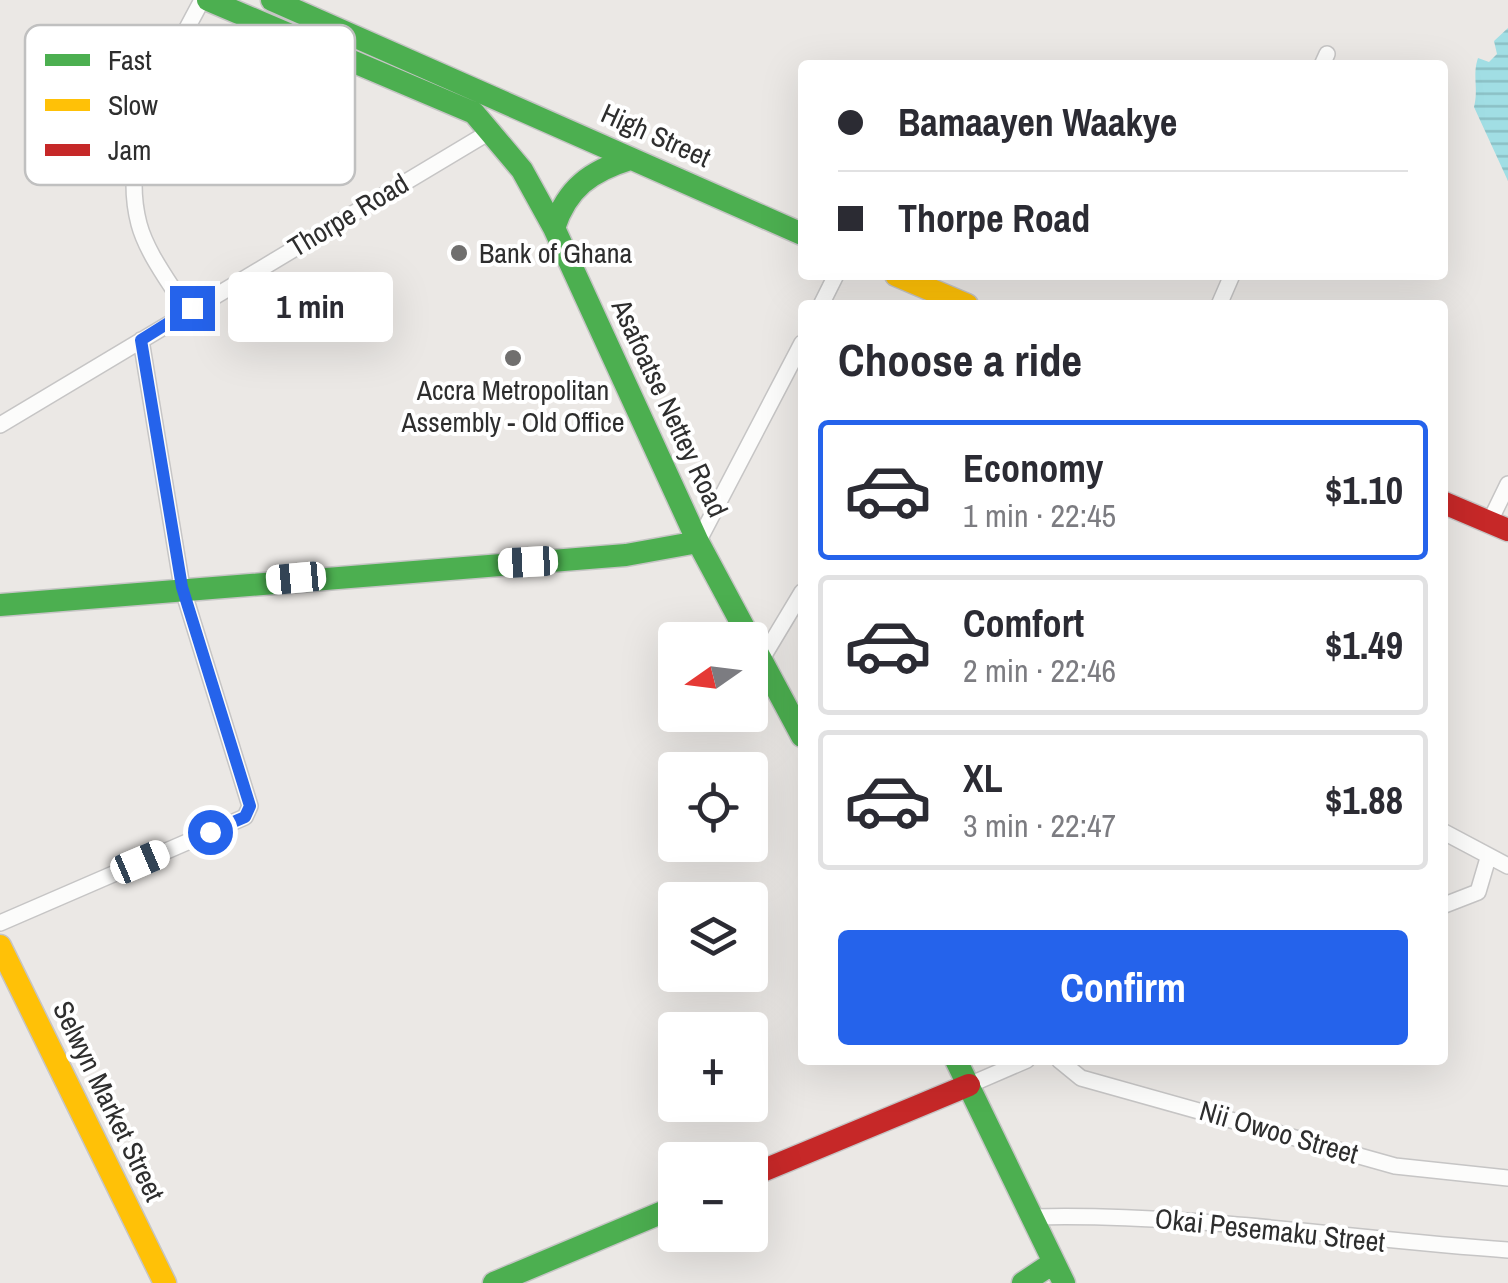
<!DOCTYPE html>
<html lang="en">
<head>
<meta charset="utf-8">
<style>
  body { margin:0; font-family:"Archivo Narrow",sans-serif; background:#f2f2f3; color:#2b2b33; height:100vh; display:flex; flex-direction:column; font-size:38px; white-space:nowrap }
  * { box-sizing:border-box; margin:0 }
  p { font-size:32px; color:#7c7c81 }
  .icon { flex:none; width:55px; height:55px; fill:none; stroke:currentColor; stroke-width:2; stroke-linecap:round; stroke-linejoin:round }
  .map { position:relative; flex:1; overflow:hidden }
  .details { position:absolute; left:798px; top:300px; width:650px; height:765px; display:flex; flex-direction:column; background:#fff; border-radius:10px; box-shadow:0 10px 40px #0002 }
  .details>* { flex:none }
  .hud { position:absolute; left:798px; top:60px; width:650px; height:220px; border-radius:10px; box-shadow:0 10px 40px #0002; display:grid; align-content:center; height:220px; padding:0 40px; background:#fff }
  .needle { width:65px; rotate:256deg }
  .controls { position:absolute; left:658px; top:622px; display:grid; gap:20px }
  .controls a { display:grid; place-items:center; width:110px; height:110px; border-radius:10px; background:#fff; box-shadow:0 10px 40px #0002; font-size:50px }
  .end { position:absolute; width:45px; height:45px; margin:-22px; border:12px solid #2563eb; background:#fff; box-shadow:0 0 0 5px #fff }
  .from { border-radius:50% }
  .bubble { position:absolute; height:70px; border-radius:10px; background:#fff; box-shadow:0 10px 40px #0002; font-size:32px; font-weight:800; line-height:70px; text-align:center }
  .car { position:absolute; width:30px; height:60px; margin:-30px -15px; border-radius:12px; box-shadow:0 0 8px 2px #0007; background:linear-gradient(#fff 24%,#345 0 40%,#fff 0 76%,#345 0 86%,#fff 0) }
  .hud b { display:flex; align-items:center; gap:35px; height:95px; font-size:38px }
  .hud b+b { border-top:2px solid #e1e1e2 }
  .hud i { width:25px; height:25px; background:#2b2b33 }
  ul { padding:0; list-style:none }
  li { display:flex; align-items:center; gap:30px; height:140px; margin:0 20px 15px; padding:0 20px; border:5px solid #e1e1e2; border-radius:10px }
  li div { flex:1 }
  li b { display:block; font-size:38px }
  li em { font-style:normal; font-weight:800 }
  li.selected { border-color:#2563eb }
  li>.icon { width:90px; height:90px; stroke-width:1.5 }
  h2 { padding:0 40px; font-size:45px; line-height:120px }
  .cta { display:flex; gap:20px; margin-top:auto; padding:20px 40px }
  .cta a { flex:1; height:115px; border-radius:10px; background:#2563eb; color:#fff; font-size:40px; font-weight:800; line-height:115px; text-align:center }
  .map>svg:first-child { display:block }
</style>
</head>
<body>
<div class="map">
<svg width="1508" height="1283" viewBox="0 0 1508 1283">
  <defs>
    <pattern id="water-rules" width="6" height="5" patternUnits="userSpaceOnUse" patternTransform="scale(2.5)"><rect width="6" height="5" fill="#a1dee4"/><path d="M0 2.5h6" fill="none" stroke="#8bbfc4"/></pattern>
  </defs>
  <rect width="100%" height="100%" fill="#ebe8e5"/>
  <path fill="url(#water-rules)" d="M 1508,28 L 1508,181 L 1474,107 C 1479,89 1472,75 1478,58 L 1489,62 L 1497,54 L 1494,41 Z"/>
  <g fill="none" stroke-linecap="round" stroke-linejoin="round">
    <defs>
      <path id="street" d="M 1322,65 L 1327,54
        M 821,305 L 836,275
        M 1219,305 L 1232,275
        M 187,311 C 171,284 147,254 139,224 C 118,144 167,67 202,0
        M 0,425 L 491,131
        M 1490,521 L 1508,484
        M 698,542 L 802,343
        M 763,657 L 802,592
        M 1442,831 L 1508,866
        M 1442,906 L 1478,892 L 1488,858
        M 0,923 L 245,817 L 250,806 L 182,587 L 141,340
        M 1059,1060 L 1081,1078 L 1395,1166 L 1508,1178
        M 969,1085 L 1027,1060
        M 1032,1217 C 1192,1213 1349,1239 1508,1250"/>
      <path id="fast" d="M 208,0 L 474,113 L 522,170 L 554,228 L 698,542 L 802,736
        M 272,0 L 802,234
        M 554,228 C 567,188 591,171 630,159
        M 0,605 L 626,555 L 698,542
        M 956,1060 L 1064,1283
        M 494,1283 L 675,1207
        M 1023,1283 L 1053,1263"/>
      <path id="slow" d="M 896,275 L 967,305
        M 0,946 L 165,1283"/>
      <path id="jam" d="M 1442,502 L 1508,530
        M 750,1176 L 969,1085"/>
    </defs>
    <use href="#street" stroke="#c6c5c5" stroke-width="18"/>
    <use href="#fast" stroke="#c6c5c5" stroke-width="25"/>
    <use href="#slow" stroke="#c6c5c5" stroke-width="25"/>
    <use href="#jam" stroke="#c6c5c5" stroke-width="25"/>
    <use href="#street" stroke="#fcfcfb" stroke-width="15"/>
    <use href="#fast" stroke="#4caf50" stroke-width="22"/>
    <use href="#slow" stroke="#ffc107" stroke-width="22"/>
    <use href="#jam" stroke="#c62828" stroke-width="22"/>
  </g>
  <g fill="none" stroke-linecap="round" stroke-linejoin="round">
    <path stroke="#2563eb" stroke-width="12" d="M 192,308 L 141,340 L 182,587 L 250,806 L 245,817 L 210,832"/>
  </g>
  <g fill="#706f6e" stroke="#fff" stroke-width="4">
    <circle cx="459" cy="253" r="10"/>
    <circle cx="513" cy="358" r="10"/>
  </g>
  <g text-anchor="middle" stroke-width="8" stroke-linejoin="round" paint-order="stroke">
    <g font-size="28" fill="#2e2e2e" stroke="#fff">
      <text transform="translate(656 135) rotate(24)" y="10">High Street</text>
      <text transform="translate(348 215) rotate(-31)" y="10">Thorpe Road</text>
      <text transform="translate(670 408) rotate(65)" y="10">Asafoatse Nettey Road</text>
      <text transform="translate(109 1101) rotate(64)" y="10">Selwyn Market Street</text>
      <text transform="translate(1279 1132) rotate(16)" y="10">Nii Owoo Street</text>
      <text transform="translate(1270 1230) rotate(6)" y="10">Okai Pesemaku Street</text>
    </g>
    <g font-size="28" fill="#2e2e2e" stroke="#fff" text-anchor="start">
      <text x="479" y="263">Bank of Ghana</text>
      <text x="513" y="400" text-anchor="middle">Accra Metropolitan<tspan x="513" dy="32">Assembly - Old Office</tspan></text>
    </g>
  </g>
  <rect x="25" y="25" width="330" height="160" rx="15" fill="#fff" stroke="#c0c0c0" stroke-width="2.5"/>
  <rect x="45" y="54" width="45" height="12" fill="#4caf50"/>
  <rect x="45" y="99" width="45" height="12" fill="#ffc107"/>
  <rect x="45" y="144" width="45" height="12" fill="#c62828"/>
  <g font-size="28" fill="#2e2e2e">
    <text x="108" y="70">Fast</text>
    <text x="108" y="115">Slow</text>
    <text x="108" y="160">Jam</text>
  </g>
</svg>
<div class="controls">
<a><svg class="needle" viewBox="-14 -14 28 28"><path d="M0-13l5 13h-10z" fill="#e53935"/><path d="M0 13l5-13h-10z" fill="#7c7c81"/></svg></a>
<a><svg class="icon" aria-label="locate" viewBox="0 0 24 24"><circle cx="12" cy="12" r="6"/><path d="M12 2v4M12 18v4M2 12h4M18 12h4"/></svg></a>
<a><svg class="icon" aria-label="layers" viewBox="0 0 24 24"><path d="M12 4l9 5-9 5-9-5zM3 14l9 5 9-5"/></svg></a>
<a>+</a>
<a>−</a>
</div>
<i class="end from" style="left:210px;top:832px"></i>
<i class="end" style="left:192px;top:308px"></i>
<div class="bubble" style="left:228px;top:272px;width:165px">1 min</div>
<i class="car" style="left:528px;top:562px;rotate:267deg"></i>
<i class="car" style="left:296px;top:578px;rotate:265deg"></i>
<i class="car" style="left:140px;top:862px;rotate:67deg"></i>
<div class="hud">
<b><i class="from"></i>Bamaayen Waakye</b>
<b><i></i>Thorpe Road</b>
</div>
<section class="details">
<h2>Choose a ride</h2>
<ul>
<li class="selected"><svg class="icon" aria-label="car" viewBox="0 0 24 24"><path d="M5 17H2v-5l4-1 3-4h7l3 4 3 1v5h-3M9 17h6M6 11h13"/><circle cx="7" cy="17" r="2"/><circle cx="17" cy="17" r="2"/></svg><div><b>Economy</b><p>1 min · 22:45</p></div><em>$1.10</em></li>
<li><svg class="icon" aria-label="car" viewBox="0 0 24 24"><path d="M5 17H2v-5l4-1 3-4h7l3 4 3 1v5h-3M9 17h6M6 11h13"/><circle cx="7" cy="17" r="2"/><circle cx="17" cy="17" r="2"/></svg><div><b>Comfort</b><p>2 min · 22:46</p></div><em>$1.49</em></li>
<li><svg class="icon" aria-label="car" viewBox="0 0 24 24"><path d="M5 17H2v-5l4-1 3-4h7l3 4 3 1v5h-3M9 17h6M6 11h13"/><circle cx="7" cy="17" r="2"/><circle cx="17" cy="17" r="2"/></svg><div><b>XL</b><p>3 min · 22:47</p></div><em>$1.88</em></li>
</ul>
<div class="cta"><a>Confirm</a></div>
</section>
</div>
</body>
</html>
